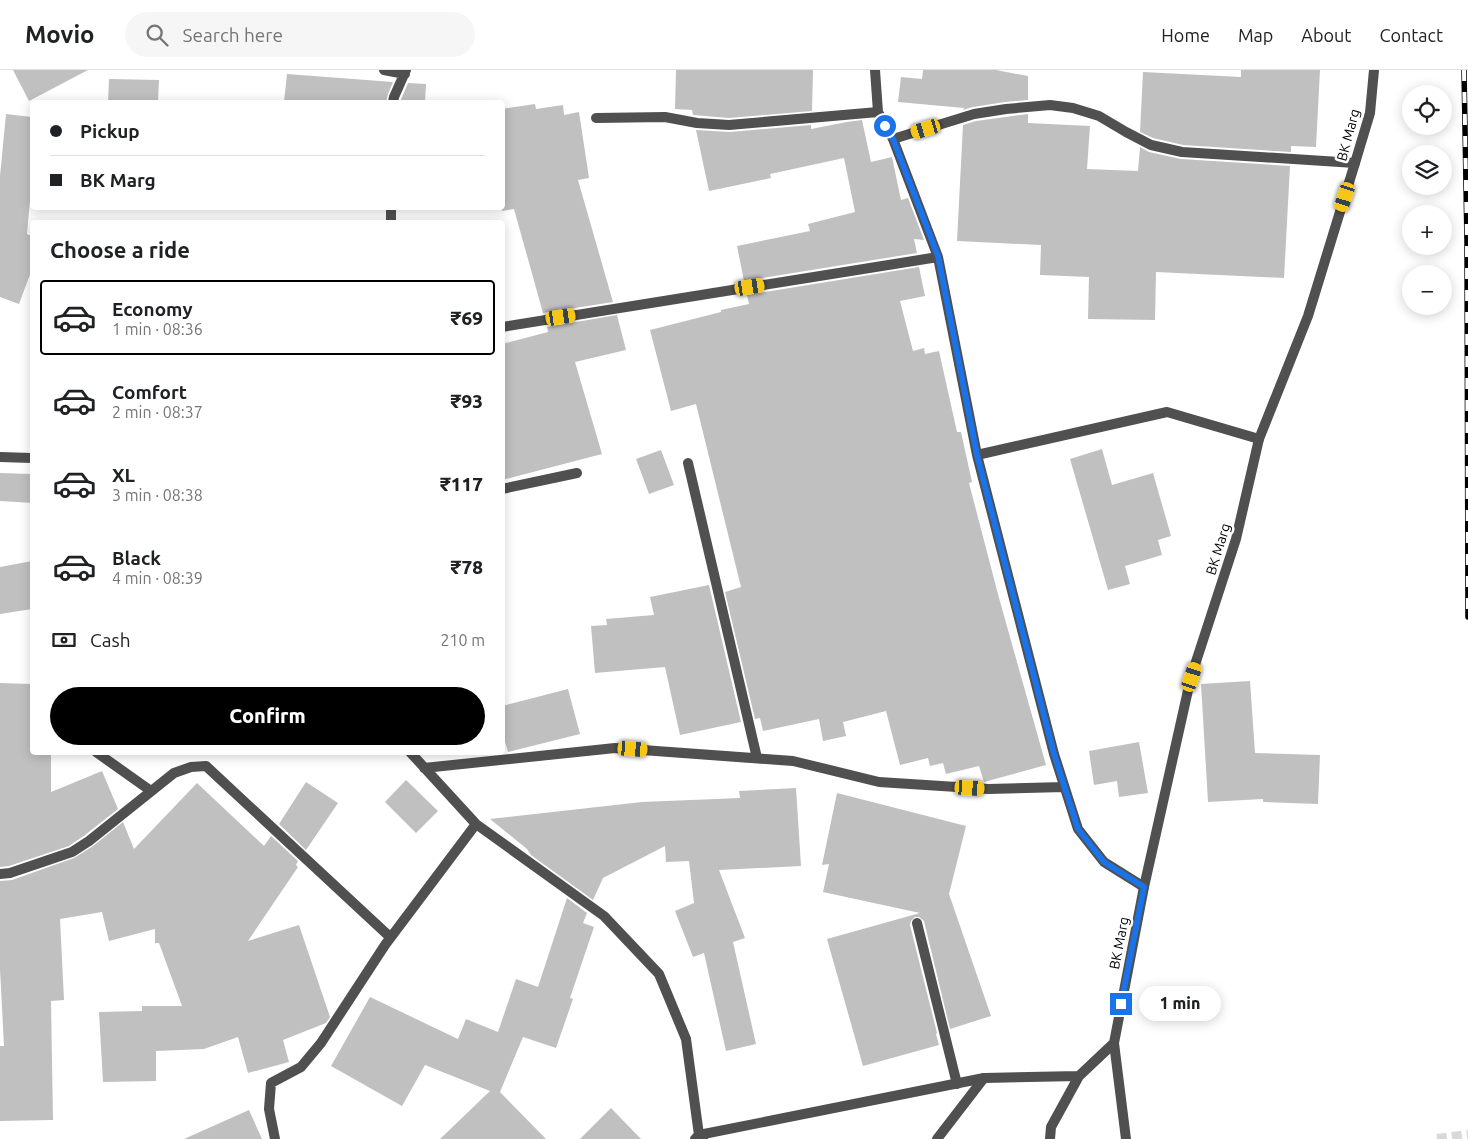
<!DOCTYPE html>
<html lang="en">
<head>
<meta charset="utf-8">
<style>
  body { margin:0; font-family:Ubuntu,sans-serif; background:#f6f6f6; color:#202124; height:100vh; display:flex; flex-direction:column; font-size:19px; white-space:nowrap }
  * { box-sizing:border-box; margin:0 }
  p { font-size:16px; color:#757577 }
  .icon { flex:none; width:28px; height:28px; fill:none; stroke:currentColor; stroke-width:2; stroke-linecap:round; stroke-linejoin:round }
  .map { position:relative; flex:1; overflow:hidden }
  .sheet { position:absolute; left:30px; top:150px; width:475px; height:535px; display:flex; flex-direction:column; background:#fff; border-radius:5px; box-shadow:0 2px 12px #0003 }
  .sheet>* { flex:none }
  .hud { position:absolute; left:30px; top:30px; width:475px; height:110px; border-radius:5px; box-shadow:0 2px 12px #0003; display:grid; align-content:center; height:110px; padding:0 20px; background:#fff }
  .controls { position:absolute; left:1402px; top:15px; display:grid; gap:10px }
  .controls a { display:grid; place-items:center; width:50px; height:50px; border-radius:50%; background:#fff; box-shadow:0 2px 12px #0003; font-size:25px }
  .end { position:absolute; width:22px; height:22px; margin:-11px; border:6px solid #1a73e8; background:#fff; box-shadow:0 0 0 2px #fff }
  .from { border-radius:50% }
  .bubble { position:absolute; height:35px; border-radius:18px; background:#fff; box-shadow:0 2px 12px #0003; font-size:16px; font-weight:800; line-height:35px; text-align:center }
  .car { position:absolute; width:15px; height:30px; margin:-15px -8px; border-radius:6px; box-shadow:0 0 4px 1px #0007; background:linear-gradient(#f5c518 24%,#345 0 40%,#f5c518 0 76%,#345 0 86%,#f5c518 0) }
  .hud b { display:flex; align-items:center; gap:18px; height:48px; font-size:19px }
  .hud b+b { border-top:1px solid #e0e0e0 }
  .hud i { width:12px; height:12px; background:#202124 }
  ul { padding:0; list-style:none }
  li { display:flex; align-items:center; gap:15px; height:75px; margin:0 10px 8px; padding:0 10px; border:2px solid transparent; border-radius:5px }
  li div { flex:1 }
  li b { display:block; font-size:19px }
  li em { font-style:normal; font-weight:800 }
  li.selected { border-color:#000 }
  li>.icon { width:45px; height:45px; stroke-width:1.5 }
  h2 { padding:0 20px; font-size:22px; line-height:60px }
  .pay { display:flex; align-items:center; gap:12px; height:55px; padding:0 20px; font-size:19px }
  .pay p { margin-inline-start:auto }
  .action { display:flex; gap:10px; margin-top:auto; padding:10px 20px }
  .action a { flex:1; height:58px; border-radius:30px; background:#000; color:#fff; font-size:20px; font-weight:800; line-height:58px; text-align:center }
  header { display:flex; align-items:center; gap:30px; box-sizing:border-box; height:70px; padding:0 25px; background:#fff; border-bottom:1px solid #e0e0e0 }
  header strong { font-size:24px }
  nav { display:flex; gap:28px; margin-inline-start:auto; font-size:18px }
  .search { width:350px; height:45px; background:#f6f6f6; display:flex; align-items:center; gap:12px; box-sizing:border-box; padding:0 18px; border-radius:28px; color:#757577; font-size:19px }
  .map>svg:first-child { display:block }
</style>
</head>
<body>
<header>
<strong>Movio</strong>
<div class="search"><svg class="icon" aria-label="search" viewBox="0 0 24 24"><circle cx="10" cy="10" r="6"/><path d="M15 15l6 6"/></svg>Search here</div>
<nav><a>Home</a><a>Map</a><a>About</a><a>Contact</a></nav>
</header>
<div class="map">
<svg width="1468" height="1069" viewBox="0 0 1468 1069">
  <rect width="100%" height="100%" fill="#fff"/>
  <path fill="#c0c0c0" d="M 13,0 L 88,0 L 29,31 Z
    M 676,0 L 813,0 L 812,41 L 729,48 L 693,45 L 692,40 L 675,39 Z
    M 923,0 L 996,0 L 1028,6 L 1028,30 L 1005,32 L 973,37 L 963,40 L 964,38 L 898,32 L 901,7 L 922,9 Z
    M 1241,0 L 1320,0 L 1316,77 L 1291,76 L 1291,82 L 1183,75 L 1153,68 L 1140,62 L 1143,2 L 1241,7 Z
    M 287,4 L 393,12 L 388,24 L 386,32 L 284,32 Z
    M 109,9 L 159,10 L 158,32 L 108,32 Z
    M 408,13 L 426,14 L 425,32 L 400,32 Z
    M 535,34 L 536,39 L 563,35 L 564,45 L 579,42 L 589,108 L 578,110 L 613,232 L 543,243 L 514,139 L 502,141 L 502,39 Z
    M 6,44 L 32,47 L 32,108 L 27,164 L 32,166 L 32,199 L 19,234 L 0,227 L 0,106 Z
    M 1028,44 L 1028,53 L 1090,56 L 1087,99 L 1138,101 L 1140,77 L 1149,82 L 1181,89 L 1290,96 L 1284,208 L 1156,202 L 1155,250 L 1088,249 L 1089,207 L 1040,205 L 1041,175 L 957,171 L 963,55 L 976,51 Z
    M 862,50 L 871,92 L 892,87 L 901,130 L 908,128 L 924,170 L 914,169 L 917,183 L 744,211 L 737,176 L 810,161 L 808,154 L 855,142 L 844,88 L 770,104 L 771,108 L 709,121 L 696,60 L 730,62 L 811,55 L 811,59 L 847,52 Z
    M 919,197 L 925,226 L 900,231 L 913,281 L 924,278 L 925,284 L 939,281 L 957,362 L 961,362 L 972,412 L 969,413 L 999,528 L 1046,695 L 984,712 L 979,696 L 946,704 L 943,693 L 930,696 L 928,688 L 900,695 L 886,641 L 843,652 L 846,666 L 823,671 L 819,649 L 763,661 L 760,648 L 755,649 L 725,522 L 741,517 L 696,334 L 671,341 L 650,260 L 721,242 L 721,240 L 749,234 L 747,225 Z
    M 617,245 L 626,280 L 575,292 L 602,384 L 502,410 L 502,274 L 548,262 L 547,257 Z
    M 1102,379 L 1112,415 L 1153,403 L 1171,466 L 1158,470 L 1162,485 L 1125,496 L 1130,514 L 1108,520 L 1070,389 Z
    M 661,380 L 674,415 L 649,424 L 636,389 Z
    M 0,403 L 32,404 L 32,433 L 0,431 Z
    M 32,491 L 32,539 L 0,544 L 0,497 Z
    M 709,515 L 741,652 L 680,665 L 665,597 L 595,603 L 591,556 L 607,555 L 606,549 L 654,545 L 650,527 Z
    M 1250,611 L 1255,683 L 1320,685 L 1318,734 L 1263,732 L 1263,729 L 1208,732 L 1201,614 Z
    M 0,613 L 32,614 L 32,682 L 51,682 L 51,722 L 102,701 L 118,739 L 85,765 L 69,776 L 9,796 L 0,797 Z
    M 568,619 L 580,664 L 508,682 L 502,661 L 502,636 Z
    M 1139,672 L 1148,723 L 1119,727 L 1117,711 L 1094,715 L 1089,681 Z
    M 406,710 L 438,741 L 416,763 L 385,732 Z
    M 306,712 L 338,733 L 306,780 L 279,754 Z
    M 197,713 L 264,776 L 271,766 L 298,791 L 296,795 L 298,797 L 248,871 L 299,855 L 330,947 L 326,953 L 283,970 L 289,992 L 248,1003 L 238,967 L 204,979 L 156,981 L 156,1011 L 103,1012 L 99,942 L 142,941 L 142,936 L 182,936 L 159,873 L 155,873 L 155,859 L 109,871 L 102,842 L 60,849 L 64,930 L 51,931 L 53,1050 L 0,1051 L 0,976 L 4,976 L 0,899 L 0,811 L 12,810 L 74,788 L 93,776 L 123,752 L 134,779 Z
    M 796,718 L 801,796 L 719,800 L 745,868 L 733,872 L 756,974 L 726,981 L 704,883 L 693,887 L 675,841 L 694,833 L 689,791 L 666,792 L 665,776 L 603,808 L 593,830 L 531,785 L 527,779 L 490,749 L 642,732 L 740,728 L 739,721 Z
    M 837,723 L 966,756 L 949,824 L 991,946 L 950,959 L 924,851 L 919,847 L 915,847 L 911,851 L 910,855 L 937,963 L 936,964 L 939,975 L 863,996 L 827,869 L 920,843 L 823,822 L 829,794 L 822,795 Z
    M 567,828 L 587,843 L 583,853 L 594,857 L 570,928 L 573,929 L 556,978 L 523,967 L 500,1022 L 546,1069 L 440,1069 L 490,1021 L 425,995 L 402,1036 L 331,996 L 370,927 L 458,969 L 466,949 L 498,962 L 516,909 L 538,917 Z
    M 611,1038 L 641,1069 L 580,1069 Z
    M 249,1040 L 262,1069 L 184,1069 Z"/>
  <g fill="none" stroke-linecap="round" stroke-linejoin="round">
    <path stroke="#d9d9d9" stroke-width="10" stroke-dasharray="10 5" stroke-linecap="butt" d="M 1437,1069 L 1468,1065"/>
    <path stroke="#505050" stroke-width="10" d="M 384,0 L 405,4
      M 875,0 L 878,42 L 893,69 L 938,187 L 977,385 L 1054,684 L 1078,759 L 1104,792 L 1144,817
      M 393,32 L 394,27 L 406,0
      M 596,48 L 665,47 L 697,53 L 729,55 L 878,42
      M 893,69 L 974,44 L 1006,39 L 1050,35 L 1073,38 L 1099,46 L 1126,62 L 1151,75 L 1182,82 L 1355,93
      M 391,138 L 391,152
      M 502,257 L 938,187
      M 977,385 L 1167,342 L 1259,369
      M 0,387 L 32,388
      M 688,393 L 757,688
      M 502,419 L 577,403
      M 96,682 L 151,721
      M 410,682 L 476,754 L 604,846 L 659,904 L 686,969 L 699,1065 L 703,1069
      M 424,698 L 615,678 L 793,691 L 879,712 L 988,719 L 1064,717
      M 0,804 L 10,803 L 72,782 L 89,771 L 174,703 L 191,697 L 206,696 L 390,867
      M 917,853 L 957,1014
      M 275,1069 L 269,1039 L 271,1013 L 301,997 L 321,973 L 385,875 L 476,754
      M 937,1069 L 984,1008"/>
    <path stroke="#505050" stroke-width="10" d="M 695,1069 L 699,1065 L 984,1008 L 1079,1006
      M 1050,1069 L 1051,1057 L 1079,1006 L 1114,973
      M 1126,1069 L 1114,973 L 1144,817 L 1191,607 L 1236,469 L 1259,369 L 1308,246 L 1355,93 L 1370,43 L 1374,0"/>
    <defs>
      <path id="rail" d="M 1464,0 L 1467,173 L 1468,547"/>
    </defs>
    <use href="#rail" stroke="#000" stroke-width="5.5"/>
    <use href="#rail" stroke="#fff" stroke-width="4" stroke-dasharray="11" stroke-linecap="butt"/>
  </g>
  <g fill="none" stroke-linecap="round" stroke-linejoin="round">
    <path stroke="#1a73e8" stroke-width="6" d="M 885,56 L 893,69 L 938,186 L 977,385 L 1054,684 L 1078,759 L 1104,792 L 1144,817 L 1121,934"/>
  </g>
  <g text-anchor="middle" stroke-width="5" stroke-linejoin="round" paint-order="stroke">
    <g font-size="14" fill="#000" stroke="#fff">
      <text transform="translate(1348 65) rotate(-75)" y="5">BK Marg</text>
      <text transform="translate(1218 479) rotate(-73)" y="5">BK Marg</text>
      <text transform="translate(1119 873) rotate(-79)" y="5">BK Marg</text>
    </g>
  </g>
</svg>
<div class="controls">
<a><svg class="icon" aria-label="locate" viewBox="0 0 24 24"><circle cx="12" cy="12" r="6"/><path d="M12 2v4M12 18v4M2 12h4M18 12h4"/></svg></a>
<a><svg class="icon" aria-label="layers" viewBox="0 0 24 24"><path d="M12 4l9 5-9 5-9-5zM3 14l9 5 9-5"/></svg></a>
<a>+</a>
<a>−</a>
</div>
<i class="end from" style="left:885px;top:56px"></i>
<i class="end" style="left:1121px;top:934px"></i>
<div class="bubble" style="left:1139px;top:916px;width:82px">1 min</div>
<i class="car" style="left:926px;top:59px;rotate:253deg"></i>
<i class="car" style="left:1345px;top:127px;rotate:198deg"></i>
<i class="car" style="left:750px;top:217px;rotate:81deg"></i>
<i class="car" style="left:561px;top:247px;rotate:81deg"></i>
<i class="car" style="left:1192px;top:607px;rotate:18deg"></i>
<i class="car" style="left:633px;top:679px;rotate:94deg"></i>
<i class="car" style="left:970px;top:718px;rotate:93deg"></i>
<div class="hud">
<b><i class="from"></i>Pickup</b>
<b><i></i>BK Marg</b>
</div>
<section class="sheet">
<h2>Choose a ride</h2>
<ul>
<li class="selected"><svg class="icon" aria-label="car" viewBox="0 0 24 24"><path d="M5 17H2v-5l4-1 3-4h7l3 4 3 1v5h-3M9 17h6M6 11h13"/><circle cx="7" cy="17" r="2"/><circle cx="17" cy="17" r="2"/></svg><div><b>Economy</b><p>1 min · 08:36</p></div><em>₹69</em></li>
<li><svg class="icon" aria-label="car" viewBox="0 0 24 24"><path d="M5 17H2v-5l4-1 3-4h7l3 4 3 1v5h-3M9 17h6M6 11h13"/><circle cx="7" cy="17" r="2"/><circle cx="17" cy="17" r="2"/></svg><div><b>Comfort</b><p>2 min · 08:37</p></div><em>₹93</em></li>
<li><svg class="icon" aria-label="car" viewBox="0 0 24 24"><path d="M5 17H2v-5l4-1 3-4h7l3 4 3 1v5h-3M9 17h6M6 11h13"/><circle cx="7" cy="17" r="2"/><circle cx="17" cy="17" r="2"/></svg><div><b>XL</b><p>3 min · 08:38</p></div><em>₹117</em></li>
<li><svg class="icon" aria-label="car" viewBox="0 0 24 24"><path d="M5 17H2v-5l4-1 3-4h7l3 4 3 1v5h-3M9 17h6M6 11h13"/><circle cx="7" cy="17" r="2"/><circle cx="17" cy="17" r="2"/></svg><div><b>Black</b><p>4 min · 08:39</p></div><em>₹78</em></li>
</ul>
<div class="pay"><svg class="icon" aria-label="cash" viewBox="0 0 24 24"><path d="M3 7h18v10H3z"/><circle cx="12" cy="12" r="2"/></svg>Cash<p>210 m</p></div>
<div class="action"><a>Confirm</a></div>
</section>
</div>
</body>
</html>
